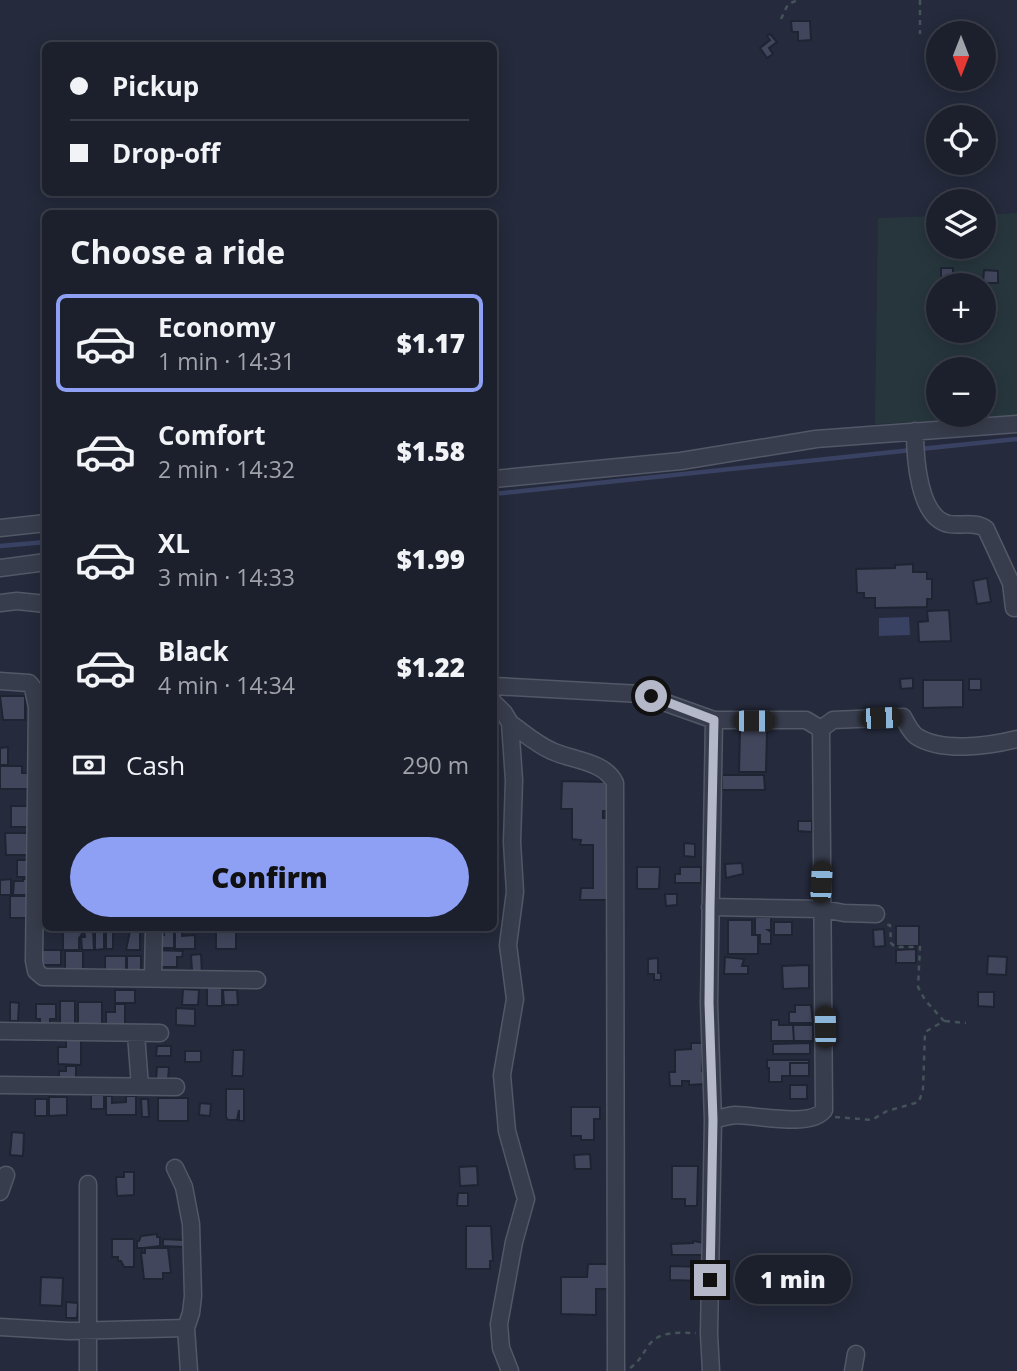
<!DOCTYPE html>
<html lang="en">
<head>
<meta charset="utf-8">
<style>
  body { margin:0; font-family:"Open Sans",sans-serif; background:#252835; color:#f1f3f6; height:100vh; display:flex; flex-direction:column; font-size:26px; white-space:nowrap }
  * { box-sizing:border-box; margin:0 }
  p { font-size:23px; color:#a0a3aa }
  .icon { flex:none; width:38px; height:38px; fill:none; stroke:currentColor; stroke-width:2; stroke-linecap:round; stroke-linejoin:round }
  .map { position:relative; flex:1; overflow:hidden }
  .side { position:absolute; left:42px; top:210px; width:455px; height:721px; display:flex; flex-direction:column; background:#1c202d; border-radius:10px; box-shadow:0 4px 18px #0003,0 0 0 2px #3a3e49 }
  .side>* { flex:none }
  .banner { position:absolute; left:42px; top:42px; width:455px; height:154px; border-radius:10px; box-shadow:0 4px 18px #0003,0 0 0 2px #3a3e49; display:grid; align-content:center; height:154px; padding:0 28px; background:#1c202d }
  .needle { width:46px; rotate:180deg }
  .fabs { position:absolute; left:926px; top:21px; display:grid; gap:14px }
  .fabs a { display:grid; place-items:center; width:70px; height:70px; border-radius:50%; background:#1c202d; box-shadow:0 4px 18px #0003,0 0 0 2px #3a3e49; font-size:35px }
  .end { position:absolute; width:32px; height:32px; margin:-16px; border:9px solid #b4b8c8; background:#111; box-shadow:0 0 0 4px #111 }
  .from { border-radius:50% }
  .bubble { position:absolute; height:49px; border-radius:24px; background:#1c202d; box-shadow:0 4px 18px #0003,0 0 0 2px #3a3e49; font-size:23px; font-weight:800; line-height:49px; text-align:center }
  .car { position:absolute; width:21px; height:42px; margin:-21px -10px; border-radius:9px; box-shadow:0 0 5px 2px #0007; background:linear-gradient(#222 24%,#8ab4d8 0 40%,#222 0 76%,#8ab4d8 0 86%,#222 0) }
  .banner b { display:flex; align-items:center; gap:24px; height:66px; font-size:26px }
  .banner b+b { border-top:2px solid #3a3e49 }
  .banner i { width:18px; height:18px; background:#f1f3f6 }
  ul { padding:0; list-style:none }
  li { display:flex; align-items:center; gap:21px; height:98px; margin:0 14px 10px; padding:0 14px; border:4px solid transparent; border-radius:10px }
  li div { flex:1 }
  li b { display:block; font-size:26px }
  li em { font-style:normal; font-weight:800 }
  li.selected { border-color:#8da0f4 }
  li>.icon { width:63px; height:63px; stroke-width:1.5 }
  h2 { padding:0 28px; font-size:32px; line-height:84px }
  .pay { display:flex; align-items:center; gap:18px; height:77px; padding:0 28px; font-size:26px }
  .pay p { margin-inline-start:auto }
  .button { display:flex; gap:14px; margin-top:auto; padding:14px 28px }
  .button a { flex:1; height:80px; border-radius:42px; background:#8da0f4; color:#111; font-size:28px; font-weight:800; line-height:80px; text-align:center }
  .map>svg:first-child { display:block }
</style>
</head>
<body>
<div class="map">
<svg width="1017" height="1371" viewBox="0 0 1017 1371">
  <rect width="100%" height="100%" fill="#252a3c"/>
  <path fill="#27363d" fill-rule="evenodd" d="M 1017,213 L 1017,417 L 875,424 L 878,218 L 938,216 L 938,247 L 984,247 L 984,215 ZM 938,285 L 984,285 L 984,331 L 938,331 ZM 938,369 L 984,369 L 984,415 L 938,415 Z"/>
  <path fill="#394263" d="M 909,617 L 910,635 L 879,636 L 879,618 Z"/>
  <g fill="none" stroke-linecap="round" stroke-linejoin="round">
    <path stroke="#394263" stroke-width="4.5" d="M 920,449 L 1017,439
      M 494,494 L 912,450
      M 0,546 L 46,542"/>
  </g>
  <path fill="#41465c" stroke="#1f2433" stroke-width="2" d="M 791,21 L 810,21 L 811,40 L 798,41 L 798,32 L 792,32 Z
    M 770,34 L 777,42 L 769,48 L 773,54 L 767,58 L 760,48 L 770,40 L 767,36 Z
    M 941,268 L 953,268 L 953,279 L 941,279 Z
    M 984,270 L 998,271 L 998,283 L 983,283 Z
    M 913,564 L 913,572 L 927,572 L 927,579 L 932,579 L 932,599 L 927,599 L 927,607 L 875,608 L 875,598 L 864,598 L 864,593 L 857,593 L 856,569 L 895,568 L 895,565 Z
    M 987,578 L 991,602 L 977,604 L 973,581 Z
    M 949,610 L 951,641 L 919,642 L 918,622 L 928,621 L 927,611 Z
    M 913,678 L 913,688 L 901,689 L 900,679 Z
    M 969,679 L 981,679 L 981,690 L 969,690 Z
    M 923,680 L 963,680 L 963,707 L 923,708 Z
    M 0,696 L 25,696 L 25,720 L 3,720 Z
    M 740,730 L 767,730 L 766,772 L 739,772 Z
    M 8,747 L 8,765 L 0,765 L 0,748 Z
    M 0,766 L 22,766 L 22,773 L 32,773 L 32,789 L 0,789 Z
    M 722,775 L 764,775 L 765,790 L 722,790 Z
    M 562,781 L 609,782 L 609,811 L 603,811 L 603,818 L 608,818 L 607,900 L 580,900 L 581,888 L 593,888 L 593,845 L 580,845 L 581,840 L 572,839 L 572,809 L 561,809 Z
    M 11,806 L 32,806 L 32,827 L 11,827 Z
    M 798,821 L 812,821 L 812,832 L 798,831 Z
    M 5,833 L 31,833 L 31,855 L 6,855 Z
    M 684,843 L 695,844 L 695,857 L 684,856 Z
    M 17,860 L 31,860 L 31,877 L 17,877 Z
    M 742,863 L 743,874 L 726,878 L 725,864 Z
    M 637,867 L 660,867 L 659,889 L 637,889 Z
    M 680,867 L 701,867 L 701,883 L 675,883 L 675,874 L 680,874 Z
    M 11,879 L 11,895 L 0,895 L 0,880 Z
    M 23,879 L 28,879 L 28,895 L 13,895 L 14,881 L 23,881 Z
    M 665,894 L 677,894 L 677,905 L 666,906 Z
    M 10,896 L 30,896 L 31,918 L 10,918 Z
    M 755,917 L 771,917 L 771,930 L 768,930 L 771,932 L 771,944 L 760,944 L 760,935 L 755,935 Z
    M 728,920 L 752,920 L 752,935 L 758,935 L 758,954 L 728,954 Z
    M 774,922 L 792,922 L 792,935 L 774,935 Z
    M 896,926 L 919,926 L 919,946 L 896,946 Z
    M 63,928 L 82,928 L 82,934 L 79,938 L 79,950 L 63,950 Z
    M 93,928 L 94,950 L 82,950 L 81,937 L 85,937 L 84,929 Z
    M 164,928 L 174,928 L 174,948 L 157,948 L 157,935 L 164,935 Z
    M 113,929 L 113,949 L 106,949 L 106,930 Z
    M 175,929 L 182,929 L 182,936 L 195,935 L 195,949 L 175,949 Z
    M 884,929 L 885,946 L 874,947 L 873,930 Z
    M 95,930 L 104,930 L 104,949 L 95,950 Z
    M 130,931 L 140,931 L 140,950 L 126,950 Z
    M 216,932 L 236,932 L 236,949 L 216,949 Z
    M 916,949 L 916,963 L 896,963 L 896,950 Z
    M 40,950 L 61,950 L 61,965 L 40,965 Z
    M 154,950 L 183,951 L 182,957 L 177,957 L 177,967 L 154,967 Z
    M 65,951 L 83,951 L 83,975 L 65,975 Z
    M 201,954 L 202,975 L 181,976 L 181,971 L 192,970 L 191,955 Z
    M 105,956 L 126,956 L 126,971 L 105,971 Z
    M 127,956 L 141,956 L 141,971 L 127,971 Z
    M 988,956 L 1007,957 L 1006,975 L 987,974 Z
    M 725,957 L 744,959 L 742,966 L 748,966 L 748,974 L 724,974 Z
    M 658,958 L 658,973 L 661,973 L 661,980 L 654,980 L 654,974 L 648,974 L 648,959 Z
    M 809,965 L 809,988 L 783,989 L 782,966 Z
    M 207,987 L 222,987 L 222,1006 L 207,1006 Z
    M 183,989 L 199,990 L 198,1005 L 182,1005 Z
    M 115,990 L 135,990 L 135,1003 L 115,1003 Z
    M 223,990 L 237,990 L 238,1005 L 224,1005 Z
    M 978,992 L 994,992 L 994,1007 L 978,1006 Z
    M 60,1001 L 75,1001 L 75,1024 L 60,1024 Z
    M 10,1002 L 19,1003 L 18,1021 L 10,1021 Z
    M 78,1002 L 102,1002 L 102,1025 L 78,1025 Z
    M 36,1004 L 56,1004 L 56,1019 L 50,1019 L 50,1023 L 40,1023 L 40,1019 L 36,1019 Z
    M 115,1004 L 125,1004 L 125,1026 L 106,1026 L 106,1012 L 115,1012 Z
    M 795,1005 L 811,1005 L 813,1023 L 789,1023 L 789,1012 L 795,1012 Z
    M 176,1008 L 195,1009 L 195,1026 L 176,1025 Z
    M 771,1020 L 779,1020 L 779,1025 L 813,1025 L 813,1041 L 771,1041 Z
    M 815,1024 L 816,1041 L 794,1042 L 793,1025 Z
    M 66,1040 L 81,1040 L 81,1065 L 58,1064 L 58,1047 L 66,1047 Z
    M 691,1043 L 703,1043 L 702,1071 L 704,1071 L 705,1084 L 689,1085 L 689,1081 L 682,1081 L 682,1086 L 670,1086 L 669,1072 L 675,1072 L 675,1050 L 691,1049 Z
    M 810,1043 L 810,1054 L 773,1054 L 773,1044 Z
    M 157,1046 L 171,1046 L 171,1056 L 156,1056 Z
    M 233,1050 L 244,1050 L 243,1076 L 232,1076 Z
    M 185,1051 L 201,1051 L 201,1062 L 185,1062 Z
    M 767,1060 L 809,1060 L 809,1076 L 782,1076 L 782,1082 L 769,1082 L 769,1068 L 767,1068 Z
    M 790,1063 L 809,1063 L 809,1076 L 790,1076 Z
    M 66,1066 L 76,1066 L 76,1079 L 59,1078 L 59,1071 L 66,1071 Z
    M 157,1067 L 169,1067 L 168,1080 L 156,1079 Z
    M 790,1085 L 807,1085 L 807,1099 L 790,1099 Z
    M 226,1089 L 244,1089 L 244,1121 L 239,1121 L 239,1110 L 237,1120 L 228,1120 L 226,1117 Z
    M 91,1095 L 104,1095 L 104,1109 L 91,1109 Z
    M 106,1096 L 112,1096 L 112,1103 L 126,1102 L 126,1096 L 136,1096 L 136,1115 L 106,1115 Z
    M 49,1097 L 67,1097 L 67,1115 L 49,1116 Z
    M 158,1098 L 188,1098 L 188,1121 L 158,1121 Z
    M 35,1099 L 47,1099 L 47,1116 L 35,1116 Z
    M 141,1099 L 148,1099 L 149,1117 L 142,1117 Z
    M 200,1103 L 211,1104 L 210,1116 L 199,1115 Z
    M 571,1107 L 600,1107 L 600,1119 L 594,1119 L 594,1140 L 581,1140 L 581,1136 L 571,1136 Z
    M 12,1132 L 24,1133 L 23,1156 L 10,1155 Z
    M 590,1154 L 591,1169 L 575,1169 L 574,1155 Z
    M 477,1166 L 478,1185 L 460,1186 L 459,1167 Z
    M 672,1166 L 698,1166 L 697,1206 L 685,1206 L 685,1199 L 672,1199 Z
    M 124,1172 L 134,1172 L 134,1195 L 117,1196 L 116,1177 L 124,1177 Z
    M 458,1193 L 468,1193 L 468,1206 L 457,1206 Z
    M 466,1226 L 491,1226 L 493,1261 L 490,1261 L 490,1269 L 466,1269 Z
    M 157,1234 L 157,1237 L 160,1237 L 160,1246 L 145,1248 L 145,1252 L 142,1252 L 143,1248 L 137,1248 L 137,1241 L 139,1241 L 141,1236 Z
    M 112,1239 L 134,1239 L 134,1267 L 124,1267 L 121,1261 L 118,1261 L 118,1257 L 112,1257 Z
    M 163,1239 L 183,1240 L 183,1247 L 163,1246 Z
    M 693,1241 L 705,1243 L 705,1255 L 672,1255 L 671,1244 L 693,1243 Z
    M 145,1248 L 168,1248 L 171,1273 L 163,1273 L 163,1279 L 144,1279 L 141,1253 L 145,1253 Z
    M 588,1264 L 609,1264 L 608,1289 L 596,1289 L 596,1315 L 561,1314 L 561,1277 L 587,1277 Z
    M 670,1266 L 704,1267 L 704,1281 L 670,1280 Z
    M 41,1277 L 63,1278 L 62,1306 L 40,1305 Z
    M 66,1302 L 78,1303 L 77,1318 L 66,1318 Z"/>
  <g fill="none" stroke-linecap="round" stroke-linejoin="round">
    <defs>
      <path id="minor" d="M 915,431 C 915,456 918,518 949,524 C 961,526 976,521 986,529 L 1011,583 L 1014,608
        M 494,479 L 681,461 L 816,439 L 1017,424
        M 0,528 L 46,523
        M 0,568 L 46,562
        M 0,603 L 17,601 L 46,604
        M 0,681 L 29,683 L 33,688 L 37,707 L 34,961 L 36,971 L 43,977 L 257,980
        M 494,686 L 641,694 L 714,720 L 806,720 L 821,729 L 824,1110 C 811,1128 756,1115 735,1115 C 728,1116 720,1118 713,1120
        M 494,703 L 504,713 L 510,723 L 514,780 L 512,842 L 515,892 L 508,945 L 515,999 L 502,1075 L 507,1131 L 526,1199 L 514,1242 L 499,1324 L 501,1348 L 510,1371
        M 510,723 C 524,733 536,744 552,751 C 571,760 605,761 615,783 L 616,1371
        M 821,729 L 833,720 L 903,717 C 907,724 910,731 916,736 C 942,753 989,746 1017,739
        M 710,907 L 823,909 L 844,913 L 876,914
        M 153,978 L 154,928
        M 0,1031 L 160,1033
        M 136,1034 L 140,1087
        M 0,1085 L 176,1087
        M 175,1168 L 184,1187 L 191,1224 L 193,1296 L 191,1313 L 186,1328 L 189,1371
        M 0,1192 L 6,1175
        M 0,1327 L 68,1331 L 186,1328
        M 88,1371 L 88,1184
        M 711,1371 L 709,1334 L 713,1120 L 709,1003 L 714,720
        M 853,1371 L 856,1354"/>
    </defs>
    <use href="#minor" stroke="#535867" stroke-width="19"/>
    <path stroke="#44535a" stroke-width="2.5" stroke-dasharray="5 5" stroke-linecap="butt" d="M 920,0 L 920,34
      M 781,19 L 788,4 L 798,0
      M 945,1021 L 966,1023
      M 835,1117 L 872,1120 L 887,1111 L 919,1102 L 923,1089 L 925,1032 L 944,1021 L 925,1000 L 918,987 L 920,947 L 895,947 L 891,943 L 890,925 L 887,925
      M 630,1368 C 639,1362 642,1355 648,1346 C 660,1330 678,1333 696,1333"/>
    <use href="#minor" stroke="#383d4d" stroke-width="16"/>
  </g>
  <g fill="none" stroke-linecap="round" stroke-linejoin="round">
    <path stroke="#b4b8c8" stroke-width="9" d="M 651,696 L 714,720 L 710,907 L 709,1003 L 713,1120 L 710,1280"/>
  </g>
</svg>
<div class="fabs">
<a><svg class="needle" viewBox="-14 -14 28 28"><path d="M0-13l5 13h-10z" fill="#e53935"/><path d="M0 13l5-13h-10z" fill="#a0a3aa"/></svg></a>
<a><svg class="icon" aria-label="locate" viewBox="0 0 24 24"><circle cx="12" cy="12" r="6"/><path d="M12 2v4M12 18v4M2 12h4M18 12h4"/></svg></a>
<a><svg class="icon" aria-label="layers" viewBox="0 0 24 24"><path d="M12 4l9 5-9 5-9-5zM3 14l9 5 9-5"/></svg></a>
<a>+</a>
<a>−</a>
</div>
<i class="end from" style="left:651px;top:696px"></i>
<i class="end" style="left:710px;top:1280px"></i>
<div class="bubble" style="left:735px;top:1255px;width:116px">1 min</div>
<i class="car" style="left:881px;top:718px;rotate:88deg"></i>
<i class="car" style="left:754px;top:721px;rotate:90deg"></i>
<i class="car" style="left:821px;top:882px;rotate:3deg"></i>
<i class="car" style="left:825px;top:1027px;rotate:359deg"></i>
<div class="banner">
<b><i class="from"></i>Pickup</b>
<b><i></i>Drop-off</b>
</div>
<section class="side">
<h2>Choose a ride</h2>
<ul>
<li class="selected"><svg class="icon" aria-label="car" viewBox="0 0 24 24"><path d="M5 17H2v-5l4-1 3-4h7l3 4 3 1v5h-3M9 17h6M6 11h13"/><circle cx="7" cy="17" r="2"/><circle cx="17" cy="17" r="2"/></svg><div><b>Economy</b><p>1 min · 14:31</p></div><em>$1.17</em></li>
<li><svg class="icon" aria-label="car" viewBox="0 0 24 24"><path d="M5 17H2v-5l4-1 3-4h7l3 4 3 1v5h-3M9 17h6M6 11h13"/><circle cx="7" cy="17" r="2"/><circle cx="17" cy="17" r="2"/></svg><div><b>Comfort</b><p>2 min · 14:32</p></div><em>$1.58</em></li>
<li><svg class="icon" aria-label="car" viewBox="0 0 24 24"><path d="M5 17H2v-5l4-1 3-4h7l3 4 3 1v5h-3M9 17h6M6 11h13"/><circle cx="7" cy="17" r="2"/><circle cx="17" cy="17" r="2"/></svg><div><b>XL</b><p>3 min · 14:33</p></div><em>$1.99</em></li>
<li><svg class="icon" aria-label="car" viewBox="0 0 24 24"><path d="M5 17H2v-5l4-1 3-4h7l3 4 3 1v5h-3M9 17h6M6 11h13"/><circle cx="7" cy="17" r="2"/><circle cx="17" cy="17" r="2"/></svg><div><b>Black</b><p>4 min · 14:34</p></div><em>$1.22</em></li>
</ul>
<div class="pay"><svg class="icon" aria-label="cash" viewBox="0 0 24 24"><path d="M3 7h18v10H3z"/><circle cx="12" cy="12" r="2"/></svg>Cash<p>290 m</p></div>
<div class="button"><a>Confirm</a></div>
</section>
</div>
</body>
</html>
